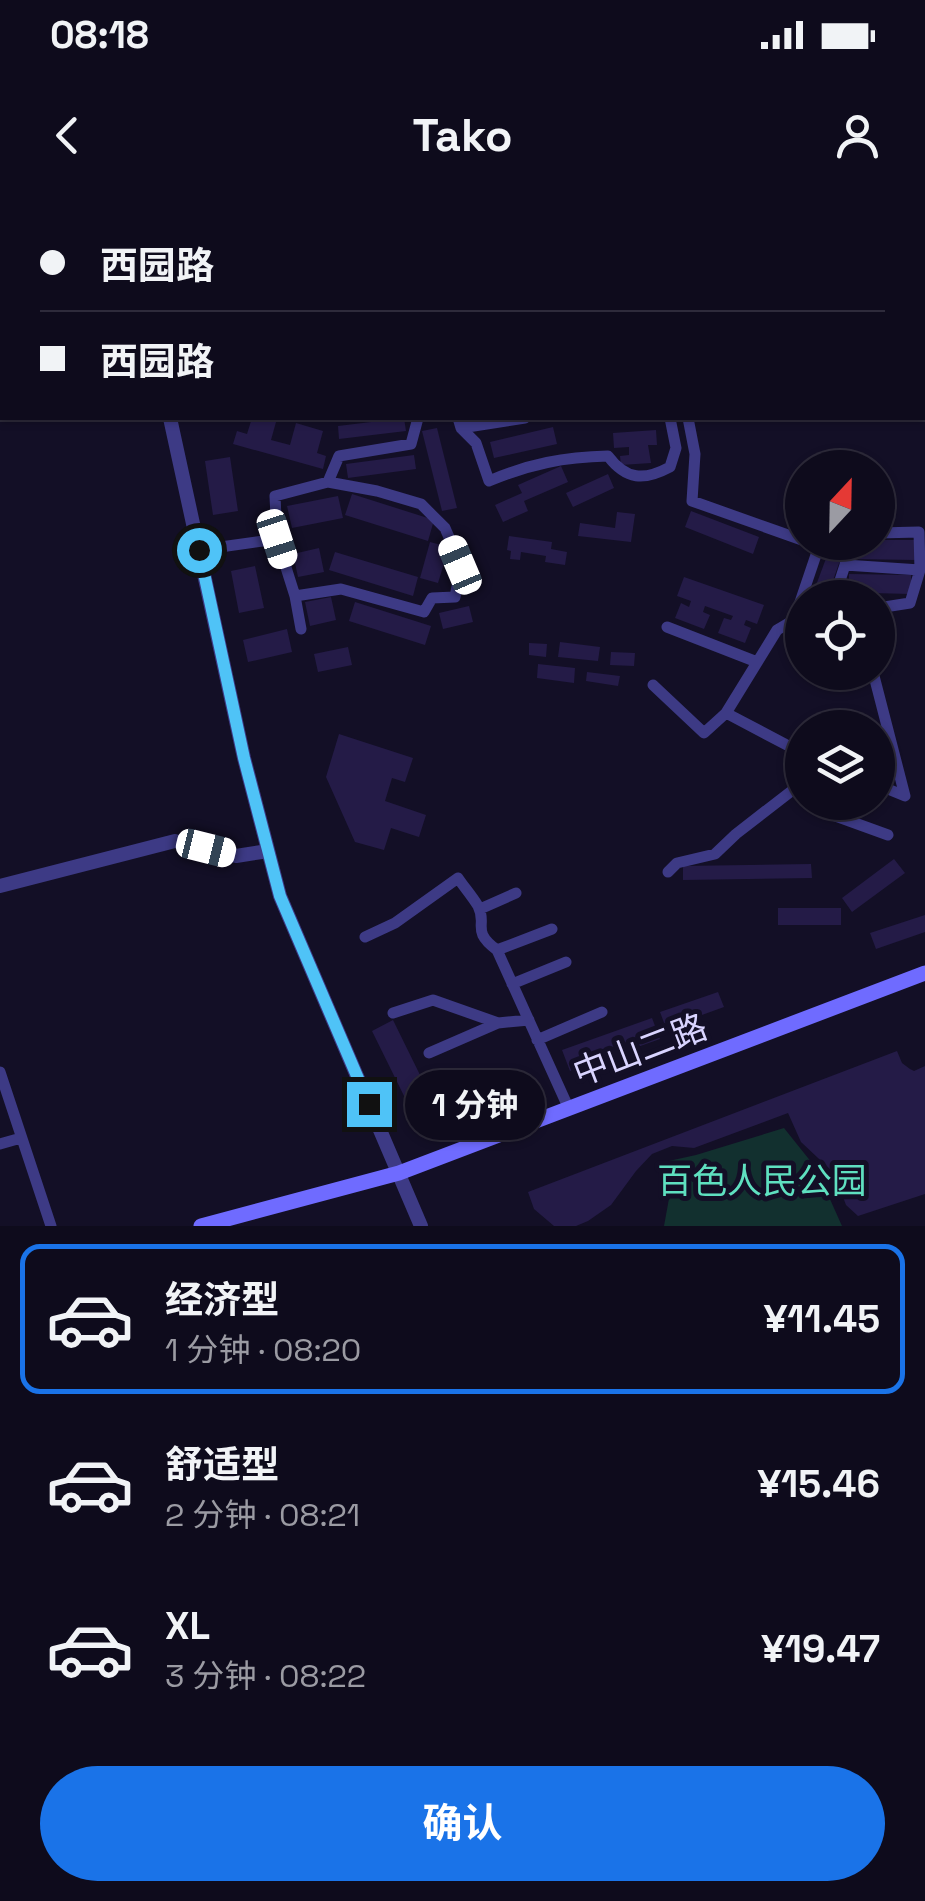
<!DOCTYPE html>
<html lang="zh">
<head>
<meta charset="utf-8">
<style>
  body { margin:0; font-family:"Space Grotesk","Noto Sans SC",sans-serif; background:#171425; color:#f1f3f6; height:100vh; display:flex; flex-direction:column; font-size:38px; white-space:nowrap }
  * { box-sizing:border-box; margin:0 }
  p { font-size:32px; color:#9b9ba3 }
  .icon { flex:none; width:55px; height:55px; fill:none; stroke:currentColor; stroke-width:2; stroke-linecap:round; stroke-linejoin:round }
  .map { position:relative; height:1026px; overflow:hidden }
  .sheet { display:flex; flex-direction:column; background:#0e0b1c; flex:1 }
  .sheet>* { flex:none }
  .guide { position:absolute; left:0px; top:0px; width:925px; height:220px; box-shadow:0 2px 8px #0004,0 0 0 2px #2e2b3b; display:grid; align-content:center; height:220px; padding:0 40px; background:#0e0b1c }
  .needle { width:65px; rotate:22deg }
  .buttons { position:absolute; left:785px; top:250px; display:grid; gap:20px }
  .buttons a { display:grid; place-items:center; width:110px; height:110px; border-radius:50%; background:#0e0b1c; box-shadow:0 2px 8px #0004,0 0 0 2px #2e2b3b; font-size:50px }
  .end { position:absolute; width:45px; height:45px; margin:-22px; border:12px solid #4fc3f7; background:#111; box-shadow:0 0 0 5px #111 }
  .from { border-radius:50% }
  .bubble { position:absolute; height:70px; border-radius:35px; background:#0e0b1c; box-shadow:0 2px 8px #0004,0 0 0 2px #2e2b3b; font-size:32px; font-weight:700; line-height:70px; text-align:center }
  .car { position:absolute; width:30px; height:60px; margin:-30px -15px; border-radius:12px; box-shadow:0 0 8px 2px #0007; background:linear-gradient(#fff 24%,#345 0 40%,#fff 0 76%,#345 0 86%,#fff 0) }
  .guide b { display:flex; align-items:center; gap:35px; height:95px; font-size:38px }
  .guide b+b { border-top:2px solid #2e2b3b }
  .guide i { width:25px; height:25px; background:#f1f3f6 }
  ul { padding:18px 0 0; list-style:none }
  li { display:flex; align-items:center; gap:30px; height:150px; margin:0 20px 15px; padding:0 20px; border:5px solid transparent; border-radius:20px }
  li div { flex:1 }
  li b { display:block; font-size:38px }
  li em { font-style:normal; font-weight:700 }
  li.on { border-color:#1a73e8 }
  li>.icon { width:90px; height:90px; stroke-width:1.5 }
  .action { display:flex; gap:20px; margin-top:auto; padding:20px 40px }
  .action a { flex:1; height:115px; border-radius:60px; background:#1a73e8; color:#fff; font-size:40px; font-weight:700; line-height:115px; text-align:center }
  .status { display:flex; justify-content:space-between; align-items:center; height:70px; padding:0 50px; background:#0e0b1c; direction:ltr }
  .status svg { height:28px; fill:currentColor }
  header { display:flex; justify-content:space-between; align-items:center; height:130px; padding:0 40px; background:#0e0b1c; font-size:45px; font-weight:700 }
  .map>svg:first-child { display:block }
</style>
</head>
<body>
<div class="status"><b>08:18</b><svg viewBox="0 0 49 12"><path d="M0 12V9h3v3zM5 12V6h3v6zM10 12V3h3v9zM15 12V0h3v12zM26 1h20v11H26zM47 4h2v5h-2z"/></svg></div>
<header><svg class="icon" aria-label="back" viewBox="0 0 24 24"><path d="M15 5l-7 7 7 7"/></svg>Tako<svg class="icon" aria-label="person" viewBox="0 0 24 24"><circle cx="12" cy="8" r="4"/><path d="M4 21q1-7 8-7t8 7"/></svg></header>
<div class="map">
<svg width="925" height="1026" viewBox="0 0 925 1026">
  <rect width="100%" height="100%" fill="#130f26"/>
  <path fill="#12302f" d="M 0,0 L 196,0 L 190,2 L 2,2 L 2,81 L 0,83 Z
    M 784,928 L 816,968 L 842,1026 L 664,1026 L 670,993 L 655,964 L 696,955 Z"/>
  <path fill="#241b47" d="M 252,218 L 276,222 L 271,240 L 290,245 L 296,223 L 323,231 L 317,253 L 326,256 L 323,269 L 233,244 L 237,231 L 247,234 Z
    M 404,218 L 406,231 L 339,239 L 338,226 Z
    M 553,227 L 557,244 L 494,258 L 490,242 Z
    M 437,228 L 457,308 L 442,311 L 422,231 Z
    M 656,230 L 657,245 L 648,245 L 651,263 L 621,265 L 620,256 L 629,255 L 629,247 L 614,248 L 613,233 Z
    M 414,255 L 416,269 L 348,278 L 346,264 Z
    M 230,257 L 238,311 L 213,315 L 205,261 Z
    M 561,266 L 568,282 L 524,301 L 528,311 L 503,322 L 495,305 L 522,293 L 518,285 Z
    M 608,274 L 614,288 L 573,307 L 566,293 Z
    M 352,294 L 434,320 L 428,341 L 345,315 Z
    M 338,296 L 343,318 L 292,328 L 287,306 Z
    M 691,311 L 759,337 L 753,354 L 685,327 Z
    M 617,312 L 635,314 L 631,342 L 578,336 L 580,323 L 615,328 Z
    M 509,336 L 552,342 L 551,349 L 567,352 L 565,365 L 545,362 L 546,356 L 521,352 L 520,360 L 510,359 L 511,351 L 507,350 Z
    M 878,340 L 916,340 L 916,360 L 852,359 L 852,342 L 878,342 Z
    M 430,342 L 449,347 L 438,383 L 420,378 Z
    M 831,345 L 844,349 L 829,392 L 815,388 Z
    M 319,348 L 324,372 L 298,377 L 293,354 Z
    M 335,352 L 418,377 L 413,396 L 329,370 Z
    M 255,366 L 264,408 L 239,413 L 231,371 Z
    M 849,374 L 911,375 L 911,394 L 871,393 L 871,387 L 849,387 Z
    M 684,377 L 764,405 L 757,424 L 746,420 L 744,425 L 751,428 L 745,443 L 718,433 L 724,418 L 731,420 L 733,416 L 705,406 L 703,412 L 710,415 L 704,429 L 675,418 L 681,403 L 689,407 L 691,401 L 677,396 Z
    M 331,397 L 336,420 L 310,426 L 305,402 Z
    M 355,402 L 431,426 L 425,445 L 349,421 Z
    M 469,406 L 473,422 L 443,429 L 439,413 Z
    M 287,429 L 292,452 L 248,462 L 243,440 Z
    M 560,442 L 600,447 L 598,461 L 558,457 Z
    M 529,443 L 547,444 L 546,457 L 529,455 Z
    M 348,447 L 352,465 L 318,472 L 314,454 Z
    M 611,452 L 635,453 L 634,466 L 610,465 Z
    M 538,464 L 575,468 L 574,483 L 537,478 Z
    M 587,472 L 620,476 L 618,486 L 586,481 Z
    M 339,534 L 413,558 L 405,582 L 392,578 L 385,601 L 426,615 L 419,637 L 391,628 L 384,650 L 355,642 L 326,577 Z
    M 894,659 L 905,673 L 852,712 L 842,698 Z
    M 811,664 L 812,678 L 683,680 L 683,666 Z
    M 778,708 L 841,708 L 841,725 L 778,725 Z
    M 925,715 L 925,732 L 876,749 L 870,733 Z
    M 718,792 L 724,807 L 666,828 L 660,812 Z
    M 652,818 L 660,839 L 570,871 L 562,850 Z
    M 393,820 L 421,877 L 462,872 L 472,897 L 406,900 L 372,831 Z
    M 897,851 L 902,863 L 910,869 L 914,871 L 925,866 L 925,994 L 858,1016 L 846,1005 L 834,973 L 801,942 L 788,913 L 694,948 L 672,946 L 652,954 L 636,971 L 611,1005 L 588,1021 L 576,1026 L 554,1026 L 534,1009 L 528,992 Z"/>
  <g fill="none" stroke-linecap="round" stroke-linejoin="round">
    <path stroke="#3d3a85" stroke-width="11" d="M 233,0 L 234,2
      M 458,218 L 461,228 L 525,218
      M 688,218 L 695,254 L 692,301 L 802,340
      M 461,228 L 476,243 L 489,281 C 529,264 564,257 608,256 C 626,280 644,281 670,267 L 676,248 L 670,218
      M 328,282 L 339,256 L 411,244 L 418,218
      M 878,333 L 919,332 L 920,370 L 910,403 L 878,408
      M 199,350 L 277,339 L 295,396 L 341,389 L 424,412 L 432,398 L 455,397 L 461,365 L 445,328 L 421,304 L 377,291 L 328,282 L 275,296 L 277,339
      M 845,365 L 920,370
      M 295,396 L 301,429
      M 840,398 L 835,396 L 845,365 L 848,342
      M 667,427 L 757,462
      M 873,472 L 905,596 L 878,585
      M 653,485 L 704,533 L 726,513
      M 802,553 L 726,513 L 777,430 L 794,420 L 819,346 L 809,342
      M 814,602 L 830,614 L 888,635
      M 668,672 L 677,663 L 715,654 L 736,634 L 798,586 L 802,572
      M 480,709 L 516,693
      M 365,737 L 395,723 L 458,678 C 464,687 472,696 478,706 C 488,725 470,730 497,750 L 569,909
      M 497,750 L 552,729
      M 512,784 L 566,762
      M 393,813 L 433,800 L 498,823 L 529,820
      M 537,840 L 602,812
      M 429,853 L 498,823
      M 0,872 L 51,1026
      M 0,944 L 21,938"/>
    <path stroke="#3d3a85" stroke-width="14" d="M 441,2 L 442,0
      M 170,218 L 244,558 L 280,696 L 421,1026
      M 0,686 L 175,641 L 236,656 L 268,651"/>
    <path stroke="#6f6bff" stroke-width="15" d="M 201,1026 L 399,973 L 925,773"/>
    <path stroke="#c25bff" stroke-width="18" d="M 922,15 L 925,15
      M 922,28 L 925,28
      M 0,97 L 2,97
      M 0,112 L 2,112"/>
  </g>
  <g fill="none" stroke-linecap="round" stroke-linejoin="round">
    <path stroke="#4fc3f7" stroke-width="12" d="M 199,350 L 244,558 L 280,696 L 369,904"/>
  </g>
  <g text-anchor="middle" stroke-width="10" stroke-linejoin="round" paint-order="stroke">
    <g font-size="35" fill="#d9d4ff" stroke="#130f26">
      <text transform="translate(640 850) rotate(-21)" y="12">中山二路</text>
    </g>
    <g font-size="35" fill="#5fe0c0" stroke="#130f26">
      <text x="762" y="993">百色人民公园</text>
    </g>
  </g>
</svg>
<div class="buttons">
<a><svg class="needle" viewBox="-14 -14 28 28"><path d="M0-13l5 13h-10z" fill="#e53935"/><path d="M0 13l5-13h-10z" fill="#9b9ba3"/></svg></a>
<a><svg class="icon" aria-label="locate" viewBox="0 0 24 24"><circle cx="12" cy="12" r="6"/><path d="M12 2v4M12 18v4M2 12h4M18 12h4"/></svg></a>
<a><svg class="icon" aria-label="layers" viewBox="0 0 24 24"><path d="M12 4l9 5-9 5-9-5zM3 14l9 5 9-5"/></svg></a>
</div>
<i class="end from" style="left:199px;top:350px"></i>
<i class="end" style="left:369px;top:904px"></i>
<div class="bubble" style="left:405px;top:870px;width:140px">1 分钟</div>
<i class="car" style="left:277px;top:339px;rotate:162deg"></i>
<i class="car" style="left:460px;top:365px;rotate:337deg"></i>
<i class="car" style="left:206px;top:648px;rotate:104deg"></i>
<div class="guide">
<b><i class="from"></i>西园路</b>
<b><i></i>西园路</b>
</div>
</div>
<section class="sheet">
<ul>
<li class="on"><svg class="icon" aria-label="car" viewBox="0 0 24 24"><path d="M5 17H2v-5l4-1 3-4h7l3 4 3 1v5h-3M9 17h6M6 11h13"/><circle cx="7" cy="17" r="2"/><circle cx="17" cy="17" r="2"/></svg><div><b>经济型</b><p>1 分钟 · 08:20</p></div><em>¥11.45</em></li>
<li><svg class="icon" aria-label="car" viewBox="0 0 24 24"><path d="M5 17H2v-5l4-1 3-4h7l3 4 3 1v5h-3M9 17h6M6 11h13"/><circle cx="7" cy="17" r="2"/><circle cx="17" cy="17" r="2"/></svg><div><b>舒适型</b><p>2 分钟 · 08:21</p></div><em>¥15.46</em></li>
<li><svg class="icon" aria-label="car" viewBox="0 0 24 24"><path d="M5 17H2v-5l4-1 3-4h7l3 4 3 1v5h-3M9 17h6M6 11h13"/><circle cx="7" cy="17" r="2"/><circle cx="17" cy="17" r="2"/></svg><div><b>XL</b><p>3 分钟 · 08:22</p></div><em>¥19.47</em></li>
</ul>
<div class="action"><a>确认</a></div>
</section>
</body>
</html>
